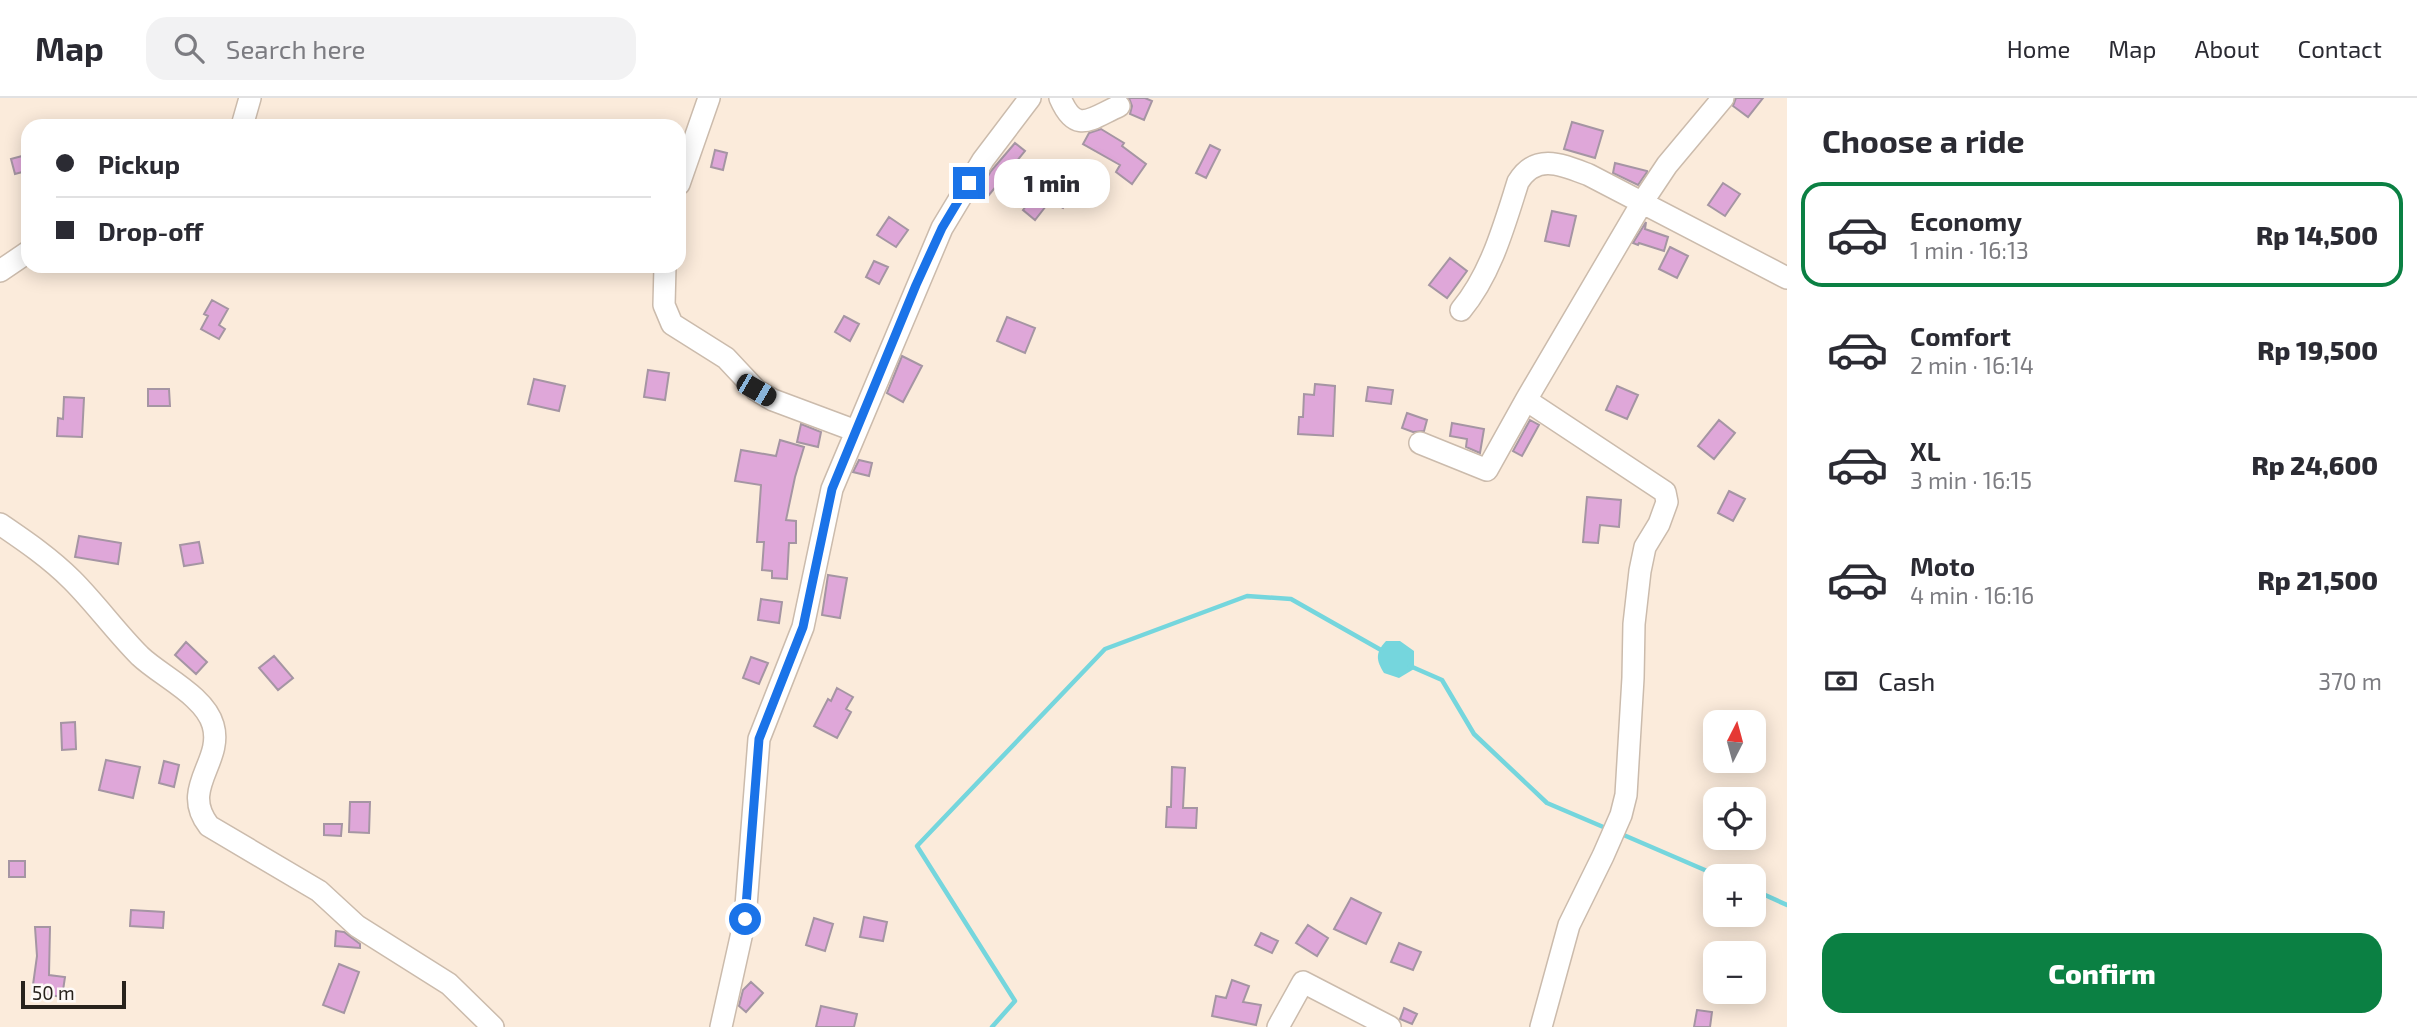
<!DOCTYPE html>
<html lang="en">
<head>
<meta charset="utf-8">
<style>
  body { margin:0; font-family:"Exo 2",sans-serif; background:#f2f2f3; color:#2b2b33; height:100vh; display:flex; flex-direction:column; font-size:26px; white-space:nowrap }
  * { box-sizing:border-box; margin:0 }
  p { font-size:23px; color:#7c7c81 }
  .icon { flex:none; width:38px; height:38px; fill:none; stroke:currentColor; stroke-width:2; stroke-linecap:round; stroke-linejoin:round }
  .map { position:relative; flex:1; overflow:hidden }
  .side { display:flex; flex-direction:column; background:#fff; width:630px }
  .side>* { flex:none }
  .hud { position:absolute; left:21px; top:21px; width:665px; height:154px; border-radius:21px; box-shadow:0 4px 18px #0003; display:grid; align-content:center; height:154px; padding:0 35px; background:#fff }
  .needle { width:46px; rotate:6deg }
  .buttons { position:absolute; left:1703px; top:612px; display:grid; gap:14px }
  .buttons a { display:grid; place-items:center; width:63px; height:63px; border-radius:14px; background:#fff; box-shadow:0 4px 18px #0003; font-size:35px }
  .scale { position:absolute; left:21px; bottom:18px; width:105px; box-sizing:border-box; padding-left:7px; border:4px solid #28221c; border-top:0; font-size:19px; line-height:24px; white-space:nowrap; color:#28221c; -webkit-text-stroke:5px #fefaf7; paint-order:stroke }
  .end { position:absolute; width:32px; height:32px; margin:-16px; border:9px solid #1a73e8; background:#fff; box-shadow:0 0 0 4px #fff }
  .from { border-radius:50% }
  .bubble { position:absolute; height:49px; border-radius:21px; background:#fff; box-shadow:0 4px 18px #0003; font-size:23px; font-weight:800; line-height:49px; text-align:center }
  .car { position:absolute; width:21px; height:42px; margin:-21px -10px; border-radius:9px; box-shadow:0 0 5px 2px #0007; background:linear-gradient(#222 24%,#8ab4d8 0 40%,#222 0 76%,#8ab4d8 0 86%,#222 0) }
  .hud b { display:flex; align-items:center; gap:24px; height:66px; font-size:26px }
  .hud b+b { border-top:2px solid #e1e1e2 }
  .hud i { width:18px; height:18px; background:#2b2b33 }
  ul { padding:0; list-style:none }
  li { display:flex; align-items:center; gap:21px; height:105px; margin:0 14px 10px; padding:0 21px; border:4px solid transparent; border-radius:21px }
  li div { flex:1 }
  li b { display:block; font-size:26px }
  li em { font-style:normal; font-weight:800 }
  li.on { border-color:#0b8043 }
  li>.icon { width:63px; height:63px; stroke-width:1.5 }
  h2 { padding:0 35px; font-size:32px; line-height:84px }
  .pay { display:flex; align-items:center; gap:18px; height:77px; padding:0 35px; font-size:26px }
  .pay p { margin-inline-start:auto }
  .cta { display:flex; gap:14px; margin-top:auto; padding:14px 35px }
  .cta a { flex:1; height:80px; border-radius:21px; background:#0b8043; color:#fff; font-size:28px; font-weight:800; line-height:80px; text-align:center }
  header { display:flex; align-items:center; gap:42px; box-sizing:border-box; height:98px; padding:0 35px; background:#fff; border-bottom:2px solid #e1e1e2 }
  header strong { font-size:33px }
  nav { display:flex; gap:38px; margin-inline-start:auto; font-size:24px }
  .search { width:490px; height:63px; background:#f2f2f3; display:flex; align-items:center; gap:18px; box-sizing:border-box; padding:0 24px; border-radius:21px; color:#7c7c81; font-size:26px }
  main { display:flex; flex:1; min-height:0 }
  .map>svg:first-child { display:block }
</style>
</head>
<body>
<header>
<strong>Map</strong>
<div class="search"><svg class="icon" aria-label="search" viewBox="0 0 24 24"><circle cx="10" cy="10" r="6"/><path d="M15 15l6 6"/></svg>Search here</div>
<nav><a>Home</a><a>Map</a><a>About</a><a>Contact</a></nav>
</header>
<main>
<div class="map">
<svg width="1787" height="929" viewBox="0 0 1787 929">
  <rect width="100%" height="100%" fill="#fbebdb"/>
  <path fill="#75d6dd" d="M 1386,543 L 1400,543 L 1414,553 L 1414,571 L 1399,580 L 1384,575 C 1376,562 1375,555 1386,543 Z"/>
  <g fill="none" stroke-linecap="round" stroke-linejoin="round">
    <path stroke="#75d6dd" stroke-width="4.5" d="M 1410,568 L 1442,582 L 1474,636 L 1547,705 L 1608,731
      M 1619,735 L 1721,779
      M 1754,792 L 1787,807
      M 992,929 L 1015,903 L 917,748 L 1105,551 L 1247,498 L 1291,501 L 1381,552"/>
  </g>
  <path fill="#dfa7d9" stroke="#a595a3" stroke-width="2" d="M 1129,0 L 1145,0 L 1152,3 L 1144,22 L 1130,16 L 1132,8 Z
    M 1736,0 L 1763,0 L 1748,19 L 1733,8 Z
    M 1572,24 L 1603,33 L 1595,60 L 1564,51 Z
    M 1101,31 L 1124,45 L 1122,48 L 1146,66 L 1132,86 L 1116,74 L 1120,67 L 1083,46 L 1089,35 Z
    M 1015,45 L 1025,53 L 984,103 L 977,97 L 991,73 Z
    M 1210,47 L 1220,52 L 1206,80 L 1196,75 Z
    M 715,52 L 727,55 L 723,72 L 711,69 Z
    M 22,58 L 26,73 L 15,76 L 11,61 Z
    M 1615,65 L 1647,73 L 1647,74 L 1638,87 L 1613,75 Z
    M 1723,85 L 1740,96 L 1725,118 L 1708,107 Z
    M 1054,91 L 1069,99 L 1063,110 L 1048,102 Z
    M 1034,98 L 1046,108 L 1035,122 L 1023,112 Z
    M 1552,113 L 1576,118 L 1569,148 L 1545,143 Z
    M 889,119 L 908,132 L 896,149 L 877,137 Z
    M 1646,124 L 1645,131 L 1668,139 L 1664,153 L 1639,145 L 1638,147 L 1633,145 Z
    M 1670,149 L 1688,158 L 1677,180 L 1659,171 Z
    M 1450,160 L 1467,173 L 1447,200 L 1429,187 Z
    M 874,163 L 888,169 L 879,186 L 866,179 Z
    M 212,202 L 228,211 L 219,227 L 225,231 L 219,241 L 201,231 L 208,218 L 204,216 Z
    M 844,218 L 859,226 L 850,243 L 835,234 Z
    M 1007,219 L 1035,230 L 1025,255 L 997,243 Z
    M 902,258 L 922,268 L 903,304 L 887,295 Z
    M 648,272 L 669,275 L 665,302 L 644,299 Z
    M 534,281 L 565,288 L 559,313 L 528,306 Z
    M 1315,286 L 1335,288 L 1333,338 L 1298,336 L 1299,319 L 1303,319 L 1304,296 L 1314,297 Z
    M 1617,288 L 1638,297 L 1627,321 L 1606,312 Z
    M 1368,289 L 1393,292 L 1391,306 L 1366,303 Z
    M 148,291 L 169,291 L 170,308 L 148,308 Z
    M 64,299 L 84,300 L 82,339 L 57,338 L 58,320 L 63,321 Z
    M 1407,315 L 1427,322 L 1424,333 L 1413,334 L 1402,330 Z
    M 1530,322 L 1539,327 L 1522,358 L 1513,353 Z
    M 1719,322 L 1735,335 L 1714,361 L 1698,348 Z
    M 1452,325 L 1484,331 L 1480,355 L 1466,349 L 1467,341 L 1450,338 Z
    M 801,326 L 821,334 L 818,349 L 797,344 Z
    M 780,342 L 804,349 L 795,379 L 786,422 L 796,423 L 796,445 L 789,445 L 787,481 L 772,480 L 772,473 L 762,472 L 764,444 L 757,444 L 761,387 L 735,383 L 741,352 L 776,358 Z
    M 859,362 L 872,365 L 869,378 L 853,374 Z
    M 1729,393 L 1745,401 L 1733,423 L 1718,415 Z
    M 1587,399 L 1621,402 L 1619,429 L 1600,427 L 1598,445 L 1583,444 Z
    M 79,438 L 121,445 L 118,466 L 75,459 Z
    M 199,444 L 203,465 L 184,468 L 180,447 Z
    M 828,477 L 847,480 L 840,520 L 822,517 Z
    M 761,501 L 782,504 L 779,525 L 758,522 Z
    M 186,544 L 207,564 L 196,576 L 175,557 Z
    M 274,558 L 293,580 L 278,592 L 259,570 Z
    M 751,559 L 768,565 L 759,586 L 743,580 Z
    M 837,590 L 853,599 L 846,611 L 851,614 L 837,640 L 814,628 L 828,601 L 831,603 Z
    M 75,624 L 76,651 L 62,652 L 61,625 Z
    M 106,662 L 140,669 L 133,700 L 99,692 Z
    M 164,663 L 179,667 L 174,689 L 159,685 Z
    M 1172,669 L 1185,670 L 1183,710 L 1197,710 L 1196,730 L 1166,729 L 1167,709 L 1171,709 Z
    M 350,704 L 370,704 L 369,735 L 349,734 Z
    M 324,726 L 342,726 L 341,738 L 324,737 Z
    M 9,763 L 25,763 L 25,779 L 9,779 Z
    M 1351,800 L 1381,815 L 1366,846 L 1334,831 Z
    M 131,812 L 164,814 L 163,830 L 130,828 Z
    M 864,819 L 887,824 L 883,843 L 860,839 Z
    M 814,820 L 833,826 L 825,853 L 806,847 Z
    M 1308,827 L 1328,840 L 1317,858 L 1296,845 Z
    M 35,829 L 50,829 L 49,877 L 65,879 L 62,899 L 32,894 L 37,858 Z
    M 336,833 L 344,834 L 360,846 L 360,850 L 335,848 Z
    M 1261,835 L 1278,843 L 1272,855 L 1255,847 Z
    M 1399,845 L 1421,854 L 1413,872 L 1391,864 Z
    M 339,866 L 359,874 L 344,915 L 323,907 Z
    M 1232,882 L 1249,888 L 1243,904 L 1261,907 L 1256,927 L 1212,918 L 1216,898 L 1226,900 Z
    M 751,884 L 763,895 L 746,914 L 739,908 L 743,892 Z
    M 821,908 L 857,916 L 854,929 L 816,929 Z
    M 1404,910 L 1417,916 L 1412,926 L 1400,921 Z
    M 1697,912 L 1712,914 L 1710,929 L 1694,929 Z"/>
  <g fill="none" stroke-linecap="round" stroke-linejoin="round">
    <defs>
      <path id="minor" d="M 1060,0 C 1076,37 1090,21 1119,8
        M 242,28 L 250,0
        M 679,86 L 709,0
        M 665,168 L 664,207 L 672,226 L 726,260 L 756,292 L 773,302 L 856,333
        M 0,173 L 28,154
        M 1461,212 C 1491,176 1504,128 1518,84 C 1536,54 1563,67 1589,77 L 1787,180
        M 1526,302 L 1665,394 L 1667,404 L 1659,426 L 1645,449 L 1640,473 L 1634,526 L 1633,580 L 1626,697 L 1621,717 L 1603,758 L 1569,827 L 1541,929
        M 1420,345 L 1487,372 L 1526,302 L 1643,103 L 1667,67 L 1723,0
        M 0,426 C 25,443 50,460 72,482 C 96,506 116,534 140,558 C 161,578 205,598 213,627 C 224,664 179,690 209,728 L 319,793 L 357,828 L 449,886 L 493,929
        M 721,929 L 745,821 L 759,641 L 803,529 L 832,391 L 942,130 L 983,62 L 1030,0
        M 1278,929 L 1303,884 L 1390,929"/>
    </defs>
    <use href="#minor" stroke="#cbbbac" stroke-width="24"/>
    <use href="#minor" stroke="#fff" stroke-width="21"/>
  </g>
  <g fill="none" stroke-linecap="round" stroke-linejoin="round">
    <path stroke="#1a73e8" stroke-width="9" d="M 745,821 L 759,641 L 803,529 L 832,391 L 916,187 L 942,130 L 969,85"/>
  </g>
</svg>
<div class="buttons">
<a><svg class="needle" viewBox="-14 -14 28 28"><path d="M0-13l5 13h-10z" fill="#e53935"/><path d="M0 13l5-13h-10z" fill="#7c7c81"/></svg></a>
<a><svg class="icon" aria-label="locate" viewBox="0 0 24 24"><circle cx="12" cy="12" r="6"/><path d="M12 2v4M12 18v4M2 12h4M18 12h4"/></svg></a>
<a>+</a>
<a>−</a>
</div>
<div class="scale">50 m</div>
<i class="end from" style="left:745px;top:821px"></i>
<i class="end" style="left:969px;top:85px"></i>
<div class="bubble" style="left:994px;top:61px;width:116px">1 min</div>
<i class="car" style="left:756px;top:292px;rotate:120deg"></i>
<div class="hud">
<b><i class="from"></i>Pickup</b>
<b><i></i>Drop-off</b>
</div>
</div>
<section class="side">
<h2>Choose a ride</h2>
<ul>
<li class="on"><svg class="icon" aria-label="car" viewBox="0 0 24 24"><path d="M5 17H2v-5l4-1 3-4h7l3 4 3 1v5h-3M9 17h6M6 11h13"/><circle cx="7" cy="17" r="2"/><circle cx="17" cy="17" r="2"/></svg><div><b>Economy</b><p>1 min · 16:13</p></div><em>Rp 14,500</em></li>
<li><svg class="icon" aria-label="car" viewBox="0 0 24 24"><path d="M5 17H2v-5l4-1 3-4h7l3 4 3 1v5h-3M9 17h6M6 11h13"/><circle cx="7" cy="17" r="2"/><circle cx="17" cy="17" r="2"/></svg><div><b>Comfort</b><p>2 min · 16:14</p></div><em>Rp 19,500</em></li>
<li><svg class="icon" aria-label="car" viewBox="0 0 24 24"><path d="M5 17H2v-5l4-1 3-4h7l3 4 3 1v5h-3M9 17h6M6 11h13"/><circle cx="7" cy="17" r="2"/><circle cx="17" cy="17" r="2"/></svg><div><b>XL</b><p>3 min · 16:15</p></div><em>Rp 24,600</em></li>
<li><svg class="icon" aria-label="car" viewBox="0 0 24 24"><path d="M5 17H2v-5l4-1 3-4h7l3 4 3 1v5h-3M9 17h6M6 11h13"/><circle cx="7" cy="17" r="2"/><circle cx="17" cy="17" r="2"/></svg><div><b>Moto</b><p>4 min · 16:16</p></div><em>Rp 21,500</em></li>
</ul>
<div class="pay"><svg class="icon" aria-label="cash" viewBox="0 0 24 24"><path d="M3 7h18v10H3z"/><circle cx="12" cy="12" r="2"/></svg>Cash<p>370 m</p></div>
<div class="cta"><a>Confirm</a></div>
</section>
</main>
</body>
</html>
